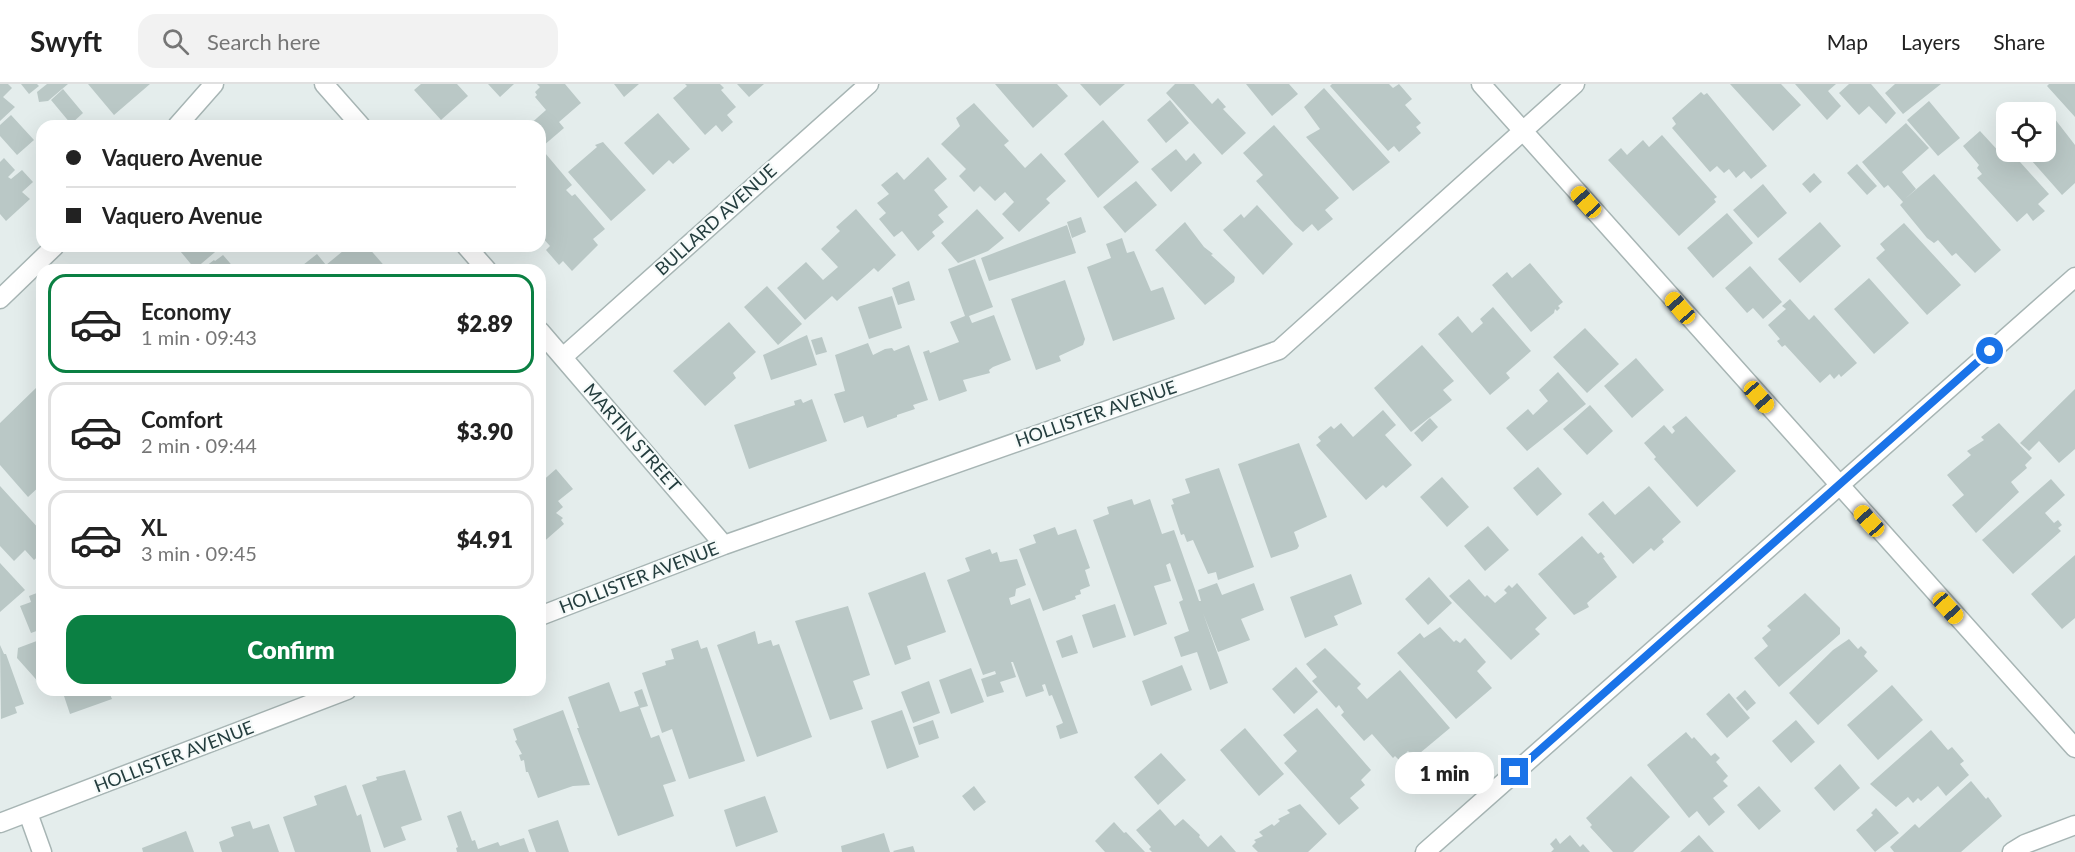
<!DOCTYPE html>
<html lang="en">
<head>
<meta charset="utf-8">
<style>
  body { margin:0; font-family:Lato,sans-serif; background:#f2f2f2; color:#222; height:100vh; display:flex; flex-direction:column; font-size:22px; white-space:nowrap }
  * { box-sizing:border-box; margin:0 }
  p { font-size:20px; color:#767676 }
  .icon { flex:none; width:33px; height:33px; fill:none; stroke:currentColor; stroke-width:2; stroke-linecap:round; stroke-linejoin:round }
  .map { position:relative; flex:1; overflow:hidden }
  .panel { position:absolute; left:36px; top:180px; width:510px; height:432px; display:flex; flex-direction:column; background:#fff; border-radius:18px; box-shadow:0 6px 24px #0002 }
  .panel>* { flex:none }
  .banner { position:absolute; left:36px; top:36px; width:510px; height:132px; border-radius:18px; box-shadow:0 6px 24px #0002; display:grid; align-content:center; height:132px; padding:0 30px; background:#fff }
  .buttons { position:absolute; left:1996px; top:18px; display:grid; gap:12px }
  .buttons a { display:grid; place-items:center; width:60px; height:60px; border-radius:12px; background:#fff; box-shadow:0 6px 24px #0002; font-size:30px }
  .end { position:absolute; width:27px; height:27px; margin:-14px; border:8px solid #1a73e8; background:#fff; box-shadow:0 0 0 3px #fff }
  .from { border-radius:50% }
  .bubble { position:absolute; height:42px; border-radius:18px; background:#fff; box-shadow:0 6px 24px #0002; font-size:20px; font-weight:800; line-height:42px; text-align:center }
  .car { position:absolute; width:18px; height:36px; margin:-18px -9px; border-radius:8px; box-shadow:0 0 4px 2px #0007; background:linear-gradient(#f5c518 24%,#345 0 40%,#f5c518 0 76%,#345 0 86%,#f5c518 0) }
  .banner b { display:flex; align-items:center; gap:21px; height:57px; font-size:22px }
  .banner b+b { border-top:2px solid #e0e0e0 }
  .banner i { width:15px; height:15px; background:#222 }
  ul { padding:10px 0 0; list-style:none }
  li { display:flex; align-items:center; gap:18px; height:99px; margin:0 12px 9px; padding:0 18px; border:3px solid #e0e0e0; border-radius:18px }
  li div { flex:1 }
  li b { display:block; font-size:22px }
  li em { font-style:normal; font-weight:800 }
  li.on { border-color:#0b8043 }
  li>.icon { width:54px; height:54px; stroke-width:1.5 }
  .action { display:flex; gap:12px; margin-top:auto; padding:12px 30px }
  .action a { flex:1; height:69px; border-radius:18px; background:#0b8043; color:#fff; font-size:24px; font-weight:800; line-height:69px; text-align:center }
  header { display:flex; align-items:center; gap:36px; box-sizing:border-box; height:84px; padding:0 30px; background:#fff; border-bottom:2px solid #e0e0e0 }
  header strong { font-size:28px }
  nav { display:flex; gap:33px; margin-inline-start:auto; font-size:21px }
  .search { width:420px; height:54px; background:#f2f2f2; display:flex; align-items:center; gap:15px; box-sizing:border-box; padding:0 21px; border-radius:18px; color:#767676; font-size:22px }
  .map>svg:first-child { display:block }
</style>
</head>
<body>
<header>
<strong>Swyft</strong>
<div class="search"><svg class="icon" aria-label="search" viewBox="0 0 24 24"><circle cx="10" cy="10" r="6"/><path d="M15 15l6 6"/></svg>Search here</div>
<nav><a>Map</a><a>Layers</a><a>Share</a></nav>
</header>
<div class="map">
<svg width="2075" height="768" viewBox="0 0 2075 768">
  <rect width="100%" height="100%" fill="#e4edec"/>
  <path fill="#bac8c6" d="M 0,0 L 8,0 L 12,4 L 3,13 L 15,23 L 0,37 Z
    M 21,0 L 37,0 L 39,2 L 29,10 Z
    M 47,0 L 68,0 L 48,17 L 39,18 L 37,8 Z
    M 88,0 L 150,0 L 114,31 Z
    M 421,0 L 457,0 L 468,12 L 441,36 L 414,6 Z
    M 488,0 L 514,0 L 500,13 Z
    M 537,0 L 565,0 L 581,19 L 559,38 L 564,44 L 543,62 L 540,59 L 540,42 L 528,42 L 546,26 L 535,13 L 537,11 L 535,8 L 540,3 Z
    M 614,0 L 639,0 L 624,13 Z
    M 685,0 L 720,0 L 724,4 L 721,6 L 736,23 L 727,31 L 733,38 L 722,48 L 716,41 L 705,51 L 673,14 L 687,2 Z
    M 737,0 L 764,0 L 749,13 Z
    M 995,0 L 1057,0 L 1068,12 L 1033,44 Z
    M 1080,0 L 1125,0 L 1100,22 Z
    M 1175,0 L 1194,0 L 1212,20 L 1218,14 L 1226,23 L 1223,25 L 1246,49 L 1222,71 L 1166,9 Z
    M 1246,0 L 1289,0 L 1298,10 L 1272,32 Z
    M 1332,0 L 1389,0 L 1393,4 L 1399,0 L 1412,15 L 1405,21 L 1421,39 L 1416,43 L 1421,49 L 1399,68 L 1394,62 L 1388,67 L 1330,2 Z
    M 1730,0 L 1781,0 L 1801,21 L 1773,47 Z
    M 1795,0 L 1836,0 L 1828,7 L 1841,22 L 1827,36 Z
    M 1849,0 L 1871,0 L 1896,29 L 1886,40 L 1869,22 L 1859,31 L 1839,9 Z
    M 1895,0 L 1941,0 L 1903,30 L 1885,9 Z
    M 2049,0 L 2075,0 L 2075,33 L 2047,2 Z
    M 1324,4 L 1390,78 L 1353,107 L 1306,53 L 1320,45 L 1304,23 Z
    M 63,5 L 83,29 L 71,40 L 51,16 Z
    M 1701,8 L 1704,11 L 1707,9 L 1767,82 L 1751,95 L 1744,87 L 1736,94 L 1729,85 L 1724,89 L 1717,82 L 1710,88 L 1672,44 L 1676,40 L 1672,34 Z
    M 1170,16 L 1189,39 L 1166,59 L 1147,36 Z
    M 1929,17 L 1960,54 L 1938,72 L 1907,36 Z
    M 2037,18 L 2049,31 L 2051,30 L 2075,61 L 2075,99 L 2062,111 L 2024,68 L 2046,68 L 2046,28 L 2025,28 Z
    M 974,19 L 1009,57 L 1004,61 L 1025,84 L 1041,69 L 1066,97 L 1046,115 L 1050,119 L 1019,148 L 1002,130 L 1014,118 L 1005,108 L 995,117 L 980,102 L 974,108 L 959,92 L 966,85 L 941,60 L 960,42 L 956,34 Z
    M 658,29 L 690,65 L 673,80 L 669,76 L 653,91 L 624,59 Z
    M 11,31 L 34,56 L 17,71 L 0,52 L 0,41 Z
    M 1103,36 L 1139,78 L 1098,114 L 1064,70 Z
    M 1906,39 L 1929,64 L 1902,88 L 1916,105 L 1905,115 L 1934,90 L 2001,166 L 1975,189 L 1956,169 L 1952,172 L 1938,156 L 1934,159 L 1927,154 L 1900,121 L 1903,118 L 1888,101 L 1884,104 L 1862,78 Z
    M 1274,41 L 1339,114 L 1325,126 L 1333,135 L 1318,147 L 1312,140 L 1303,148 L 1295,141 L 1256,97 L 1263,91 L 1243,69 Z
    M 1980,47 L 2003,72 L 2011,68 L 2049,110 L 2038,120 L 2045,127 L 2033,137 L 2027,129 L 2017,138 L 1977,94 L 1982,90 L 1977,84 L 1979,81 L 1963,62 Z
    M 1662,51 L 1717,113 L 1714,115 L 1716,118 L 1679,152 L 1608,76 L 1621,64 L 1627,71 L 1643,56 L 1649,63 Z
    M 603,58 L 646,106 L 611,137 L 568,88 L 597,63 L 595,61 Z
    M 540,63 L 572,101 L 566,106 L 572,112 L 575,110 L 605,145 L 593,155 L 598,161 L 572,187 L 563,177 L 559,181 L 546,166 L 550,162 L 540,151 Z
    M 1176,65 L 1186,77 L 1194,69 L 1202,79 L 1171,108 L 1151,85 Z
    M 928,73 L 947,95 L 934,106 L 948,123 L 938,131 L 944,138 L 932,148 L 935,152 L 918,167 L 902,147 L 894,153 L 879,135 L 886,129 L 877,119 L 889,110 L 881,101 L 897,88 L 904,96 Z
    M 4,74 L 15,86 L 8,93 L 11,95 L 22,86 L 33,98 L 22,108 L 30,115 L 6,137 L 0,130 L 0,78 Z
    M 1857,80 L 1877,102 L 1867,111 L 1847,89 Z
    M 1814,89 L 1822,98 L 1810,109 L 1802,100 Z
    M 1136,97 L 1157,121 L 1125,149 L 1103,123 Z
    M 1763,100 L 1787,129 L 1758,154 L 1733,126 Z
    M 1257,121 L 1293,160 L 1263,191 L 1223,146 L 1241,130 L 1244,134 Z
    M 856,125 L 896,171 L 878,188 L 874,184 L 837,217 L 832,212 L 805,236 L 777,204 L 806,178 L 823,196 L 838,183 L 821,165 L 840,147 L 836,143 Z
    M 977,125 L 1004,154 L 988,167 L 958,179 L 941,159 Z
    M 1727,129 L 1753,159 L 1713,194 L 1687,164 Z
    M 1081,133 L 1086,148 L 1072,154 L 1067,138 Z
    M 1185,138 L 1204,163 L 1213,170 L 1211,171 L 1235,193 L 1234,198 L 1205,221 L 1155,166 Z
    M 1820,138 L 1841,162 L 1800,199 L 1778,175 Z
    M 1904,139 L 1961,201 L 1927,231 L 1876,174 L 1885,166 L 1880,160 Z
    M 1067,141 L 1076,169 L 989,197 L 981,174 Z
    M 1122,154 L 1127,169 L 1134,167 L 1151,207 L 1163,203 L 1175,235 L 1113,257 L 1087,183 L 1111,174 L 1106,160 Z
    M 176,162 L 220,162 L 221,163 L 195,185 Z
    M 349,162 L 367,162 L 388,186 L 308,186 L 303,181 L 317,170 L 326,181 Z
    M 223,171 L 236,186 L 201,186 L 214,176 L 215,177 Z
    M 975,175 L 993,223 L 969,232 L 972,239 L 994,231 L 1011,276 L 993,283 L 989,286 L 990,289 L 963,296 L 967,307 L 939,317 L 923,268 L 929,266 L 930,269 L 959,258 L 950,238 L 965,232 L 948,185 Z
    M 1530,179 L 1563,218 L 1558,222 L 1560,224 L 1557,227 L 1555,225 L 1554,229 L 1531,248 L 1492,201 L 1507,188 L 1512,194 Z
    M 1750,182 L 1782,218 L 1763,235 L 1753,224 L 1747,229 L 1725,204 Z
    M 1869,194 L 1909,239 L 1874,270 L 1834,225 Z
    M 1065,196 L 1085,255 L 1083,261 L 1059,272 L 1061,277 L 1036,286 L 1011,215 Z
    M 909,197 L 915,216 L 898,221 L 892,204 Z
    M 767,202 L 802,240 L 778,261 L 744,223 Z
    M 892,212 L 902,244 L 869,255 L 858,223 Z
    M 1790,215 L 1809,236 L 1814,231 L 1857,279 L 1841,293 L 1839,290 L 1834,295 L 1830,290 L 1820,299 L 1785,261 L 1782,263 L 1777,257 L 1780,255 L 1768,241 L 1786,225 L 1782,222 Z
    M 1493,223 L 1531,267 L 1506,289 L 1510,294 L 1490,311 L 1438,250 L 1458,232 L 1472,249 L 1483,239 L 1480,235 Z
    M 729,238 L 756,268 L 733,289 L 736,294 L 705,322 L 673,287 Z
    M 1585,244 L 1619,280 L 1587,309 L 1553,273 Z
    M 807,251 L 817,281 L 771,296 L 763,271 Z
    M 822,253 L 827,268 L 816,271 L 811,256 Z
    M 868,259 L 873,271 L 885,265 L 892,264 L 894,267 L 909,261 L 928,316 L 913,321 L 915,325 L 897,331 L 897,333 L 867,344 L 863,332 L 844,339 L 834,310 L 845,307 L 835,271 Z
    M 1422,261 L 1454,297 L 1443,306 L 1452,316 L 1411,348 L 1374,304 Z
    M 1636,274 L 1664,306 L 1632,334 L 1604,302 Z
    M 1558,288 L 1586,320 L 1527,367 L 1506,344 L 1528,325 L 1533,331 L 1548,317 L 1539,306 Z
    M 37,303 L 42,308 L 42,338 L 36,343 L 42,350 L 42,400 L 28,413 L 0,381 L 0,339 Z
    M 2075,305 L 2075,365 L 2059,379 L 2039,357 L 2029,367 L 2020,359 Z
    M 801,315 L 803,319 L 812,315 L 827,357 L 749,385 L 734,341 L 795,321 L 794,317 Z
    M 1590,321 L 1613,347 L 1587,371 L 1563,345 Z
    M 1383,326 L 1396,341 L 1385,351 L 1412,381 L 1386,404 L 1383,401 L 1366,416 L 1316,361 L 1321,357 L 1318,353 L 1331,342 L 1334,345 L 1341,339 L 1353,353 Z
    M 1686,332 L 1736,387 L 1697,423 L 1654,375 L 1656,373 L 1644,359 L 1664,341 L 1672,350 L 1675,347 L 1672,343 Z
    M 1430,334 L 1438,343 L 1422,358 L 1414,349 Z
    M 1999,339 L 2032,374 L 2025,381 L 2027,384 L 2011,398 L 2019,408 L 1976,449 L 1952,421 L 1964,411 L 1947,391 L 1971,371 L 1967,367 L 1984,356 L 1981,353 Z
    M 1299,359 L 1327,433 L 1294,448 L 1299,462 L 1297,465 L 1271,474 L 1238,380 Z
    M 1538,383 L 1562,410 L 1537,432 L 1513,404 Z
    M 1219,384 L 1254,483 L 1218,496 L 1216,488 L 1208,490 L 1193,456 L 1187,458 L 1184,450 L 1181,451 L 1171,421 L 1174,420 L 1172,415 L 1190,409 L 1185,395 Z
    M 556,385 L 573,405 L 558,417 L 563,423 L 556,429 L 563,434 L 561,436 L 564,440 L 540,461 L 540,399 Z
    M 1442,393 L 1469,423 L 1447,443 L 1420,413 Z
    M 2051,395 L 2065,411 L 2045,429 L 2054,439 L 2058,436 L 2062,441 L 2058,444 L 2061,447 L 2013,490 L 1982,456 Z
    M 0,402 L 41,447 L 37,452 L 42,458 L 42,469 L 34,476 L 25,466 L 14,477 L 0,462 Z
    M 1649,402 L 1681,438 L 1662,455 L 1664,458 L 1654,467 L 1651,464 L 1633,480 L 1588,430 L 1603,417 L 1615,431 Z
    M 1132,415 L 1134,421 L 1150,415 L 1162,450 L 1174,446 L 1199,517 L 1201,517 L 1198,506 L 1217,499 L 1222,511 L 1254,499 L 1264,526 L 1241,535 L 1250,556 L 1218,568 L 1203,529 L 1228,599 L 1210,606 L 1197,568 L 1181,573 L 1174,553 L 1189,547 L 1179,518 L 1183,516 L 1170,479 L 1166,481 L 1171,497 L 1154,502 L 1167,540 L 1134,552 L 1093,436 L 1109,430 L 1107,423 Z
    M 1488,442 L 1509,466 L 1485,487 L 1464,462 Z
    M 1055,443 L 1058,451 L 1076,445 L 1090,484 L 1085,486 L 1090,502 L 1080,506 L 1081,510 L 1075,512 L 1076,515 L 1043,527 L 1019,465 L 1036,459 L 1033,451 Z
    M 1582,452 L 1598,470 L 1601,468 L 1605,473 L 1603,474 L 1617,493 L 1587,519 L 1589,523 L 1574,531 L 1538,490 Z
    M 990,465 L 992,470 L 997,468 L 1000,478 L 1017,475 L 1026,501 L 1016,505 L 1015,512 L 1009,514 L 1011,521 L 1030,514 L 1078,649 L 1060,655 L 1056,642 L 1063,639 L 1052,611 L 1049,612 L 1045,600 L 1042,601 L 1044,607 L 1026,613 L 1013,578 L 1011,578 L 1016,593 L 1000,598 L 1004,608 L 987,613 L 981,595 L 996,590 L 995,587 L 983,591 L 947,496 L 970,487 L 965,474 Z
    M 2075,471 L 2075,534 L 2062,545 L 2031,510 Z
    M 0,479 L 25,506 L 0,528 Z
    M 925,488 L 946,548 L 907,562 L 911,575 L 895,581 L 868,509 Z
    M 1351,490 L 1362,520 L 1334,532 L 1338,541 L 1305,554 L 1290,513 Z
    M 1429,493 L 1452,519 L 1428,541 L 1405,515 Z
    M 1469,495 L 1485,513 L 1487,511 L 1495,519 L 1507,509 L 1504,506 L 1509,501 L 1512,504 L 1517,499 L 1547,534 L 1535,545 L 1540,550 L 1511,576 L 1449,512 Z
    M 42,507 L 42,545 L 31,549 L 20,522 L 31,518 L 29,512 Z
    M 1805,509 L 1840,544 L 1840,550 L 1779,603 L 1754,574 L 1768,562 L 1762,554 L 1771,546 L 1767,542 Z
    M 1115,520 L 1126,553 L 1093,564 L 1082,531 Z
    M 848,522 L 870,591 L 853,597 L 863,625 L 830,636 L 795,537 Z
    M 1440,543 L 1454,558 L 1456,556 L 1460,559 L 1465,554 L 1486,578 L 1477,587 L 1492,604 L 1456,635 L 1397,569 L 1420,549 L 1424,554 Z
    M 755,547 L 758,560 L 771,556 L 773,562 L 779,560 L 812,653 L 757,673 L 717,561 Z
    M 1072,551 L 1078,569 L 1062,574 L 1056,557 Z
    M 42,555 L 42,602 L 17,574 L 18,564 Z
    M 1849,555 L 1858,565 L 1861,562 L 1867,568 L 1864,572 L 1878,587 L 1818,641 L 1789,609 L 1833,566 Z
    M 698,556 L 701,565 L 707,563 L 745,677 L 689,695 L 672,645 L 662,649 L 642,589 L 666,581 L 665,577 L 674,575 L 671,565 Z
    M 0,561 L 4,570 L 6,570 L 24,620 L 15,623 L 17,629 L 1,635 Z
    M 1325,564 L 1361,600 L 1357,604 L 1367,615 L 1400,586 L 1450,644 L 1414,674 L 1408,667 L 1399,676 L 1395,672 L 1393,674 L 1372,650 L 1364,657 L 1341,631 L 1344,628 L 1339,621 L 1336,624 L 1312,597 L 1317,593 L 1306,580 Z
    M 1182,581 L 1192,606 L 1151,622 L 1142,597 Z
    M 1296,583 L 1318,608 L 1294,630 L 1272,605 Z
    M 971,584 L 984,618 L 951,630 L 939,596 Z
    M 929,597 L 940,629 L 913,639 L 901,608 Z
    M 609,598 L 620,628 L 639,622 L 634,608 L 642,605 L 648,622 L 640,624 L 651,654 L 659,651 L 676,697 L 663,701 L 674,732 L 618,752 L 577,644 L 579,644 L 568,613 Z
    M 1892,601 L 1923,636 L 1878,676 L 1847,641 Z
    M 62,606 L 108,606 L 112,615 L 70,630 Z
    M 1745,606 L 1756,619 L 1747,627 L 1736,614 Z
    M 1729,609 L 1750,634 L 1727,654 L 1706,630 Z
    M 1317,624 L 1371,686 L 1361,696 L 1365,701 L 1350,714 L 1359,724 L 1339,741 L 1284,679 L 1297,667 L 1283,651 Z
    M 563,626 L 590,701 L 573,702 L 538,714 L 528,688 L 526,688 L 524,676 L 521,677 L 519,671 L 522,670 L 515,657 L 517,656 L 513,645 Z
    M 902,626 L 919,673 L 887,685 L 871,637 Z
    M 933,636 L 939,654 L 919,661 L 913,643 Z
    M 1796,636 L 1815,658 L 1791,679 L 1772,657 Z
    M 1245,644 L 1284,690 L 1259,712 L 1220,666 Z
    M 1931,646 L 1948,666 L 1952,663 L 1964,677 L 1960,680 L 1969,691 L 1946,712 L 1938,702 L 1921,717 L 1918,714 L 1913,719 L 1908,713 L 1896,723 L 1870,700 Z
    M 1686,648 L 1692,655 L 1694,653 L 1711,672 L 1715,669 L 1720,674 L 1716,678 L 1728,692 L 1723,697 L 1728,702 L 1713,714 L 1725,728 L 1709,742 L 1697,727 L 1689,734 L 1647,681 Z
    M 1161,669 L 1186,696 L 1158,721 L 1134,693 Z
    M 1840,680 L 1860,704 L 1834,727 L 1814,704 Z
    M 405,686 L 422,736 L 401,743 L 406,756 L 384,764 L 362,701 L 377,696 L 376,693 Z
    M 1631,692 L 1670,733 L 1633,768 L 1613,768 L 1590,743 L 1592,741 L 1586,734 Z
    M 1971,697 L 1986,715 L 1988,713 L 2002,732 L 1961,768 L 1894,768 L 1890,763 L 1915,740 L 1919,744 Z
    M 346,701 L 357,732 L 361,730 L 371,768 L 295,768 L 283,733 L 317,721 L 314,712 Z
    M 974,702 L 986,718 L 974,727 L 962,712 Z
    M 1759,702 L 1781,727 L 1759,746 L 1737,721 Z
    M 765,712 L 778,748 L 736,763 L 724,726 Z
    M 1300,720 L 1327,750 L 1308,768 L 1258,768 L 1252,762 L 1256,758 L 1254,756 L 1263,752 L 1259,748 L 1272,740 L 1274,742 L 1280,737 L 1278,735 L 1290,729 L 1287,726 Z
    M 1876,724 L 1899,749 L 1875,768 L 1856,746 L 1873,731 L 1871,729 Z
    M 1160,725 L 1175,742 L 1183,735 L 1200,751 L 1199,753 L 1208,763 L 1221,751 L 1236,768 L 1152,768 L 1149,765 L 1151,763 L 1136,746 Z
    M 461,727 L 472,757 L 475,756 L 478,765 L 498,758 L 500,762 L 524,754 L 529,768 L 457,768 L 456,764 L 458,763 L 447,732 Z
    M 558,736 L 569,768 L 536,768 L 528,746 Z
    M 250,737 L 253,745 L 269,740 L 279,768 L 222,768 L 219,758 L 234,752 L 231,743 Z
    M 1114,738 L 1124,749 L 1126,748 L 1145,768 L 1105,768 L 1095,757 Z
    M 186,747 L 194,768 L 143,768 L 142,764 Z
    M 884,749 L 890,768 L 842,768 L 841,762 Z
    M 1570,751 L 1580,763 L 1583,760 L 1590,768 L 1551,768 L 1554,765 L 1550,760 L 1556,754 L 1560,760 Z
    M 1699,751 L 1714,768 L 1680,768 Z
    M 913,762 L 915,768 L 894,768 L 893,767 Z"/>
  <g fill="none" stroke-linecap="round" stroke-linejoin="round">
    <defs>
      <path id="minor" d="M 324,0 L 361,42
        M 1481,0 L 2075,664
        M 177,42 L 214,0
        M 466,162 L 487,186
        M 0,215 L 55,162
        M 540,247 L 724,461
        M 563,273 L 869,0
        M 540,532 L 724,461 L 1279,266 L 1575,0
        M 28,729 L 42,768
        M 0,739 L 347,606
        M 1425,768 L 2075,193
        M 2012,768 L 2025,760 L 2075,741"/>
    </defs>
    <use href="#minor" stroke="#a7b5b4" stroke-width="21"/>
    <use href="#minor" stroke="#fff" stroke-width="18"/>
  </g>
  <g fill="none" stroke-linecap="round" stroke-linejoin="round">
    <path stroke="#1a73e8" stroke-width="8" d="M 1515,688 L 1990,267"/>
  </g>
  <g text-anchor="middle" stroke-width="4.5" stroke-linejoin="round" paint-order="stroke">
    <g font-size="18" fill="#243d3e" stroke="#f5faf9">
      <text transform="translate(716 136) rotate(-42)" y="6">BULLARD AVENUE</text>
      <text transform="translate(1096 330) rotate(-19)" y="6">HOLLISTER AVENUE</text>
      <text transform="translate(632 354) rotate(49)" y="6">MARTIN STREET</text>
      <text transform="translate(639 494) rotate(-21)" y="6">HOLLISTER AVENUE</text>
      <text transform="translate(174 673) rotate(-21)" y="6">HOLLISTER AVENUE</text>
    </g>
  </g>
</svg>
<div class="buttons">
<a><svg class="icon" aria-label="locate" viewBox="0 0 24 24"><circle cx="12" cy="12" r="6"/><path d="M12 2v4M12 18v4M2 12h4M18 12h4"/></svg></a>
</div>
<i class="end from" style="left:1990px;top:267px"></i>
<i class="end" style="left:1515px;top:688px"></i>
<div class="bubble" style="left:1395px;top:668px;width:99px">1 min</div>
<i class="car" style="left:1586px;top:118px;rotate:318deg"></i>
<i class="car" style="left:1680px;top:224px;rotate:319deg"></i>
<i class="car" style="left:1759px;top:313px;rotate:139deg"></i>
<i class="car" style="left:1869px;top:437px;rotate:318deg"></i>
<i class="car" style="left:1948px;top:524px;rotate:138deg"></i>
<div class="banner">
<b><i class="from"></i>Vaquero Avenue</b>
<b><i></i>Vaquero Avenue</b>
</div>
<section class="panel">
<ul>
<li class="on"><svg class="icon" aria-label="car" viewBox="0 0 24 24"><path d="M5 17H2v-5l4-1 3-4h7l3 4 3 1v5h-3M9 17h6M6 11h13"/><circle cx="7" cy="17" r="2"/><circle cx="17" cy="17" r="2"/></svg><div><b>Economy</b><p>1 min · 09:43</p></div><em>$2.89</em></li>
<li><svg class="icon" aria-label="car" viewBox="0 0 24 24"><path d="M5 17H2v-5l4-1 3-4h7l3 4 3 1v5h-3M9 17h6M6 11h13"/><circle cx="7" cy="17" r="2"/><circle cx="17" cy="17" r="2"/></svg><div><b>Comfort</b><p>2 min · 09:44</p></div><em>$3.90</em></li>
<li><svg class="icon" aria-label="car" viewBox="0 0 24 24"><path d="M5 17H2v-5l4-1 3-4h7l3 4 3 1v5h-3M9 17h6M6 11h13"/><circle cx="7" cy="17" r="2"/><circle cx="17" cy="17" r="2"/></svg><div><b>XL</b><p>3 min · 09:45</p></div><em>$4.91</em></li>
</ul>
<div class="action"><a>Confirm</a></div>
</section>
</div>
</body>
</html>
